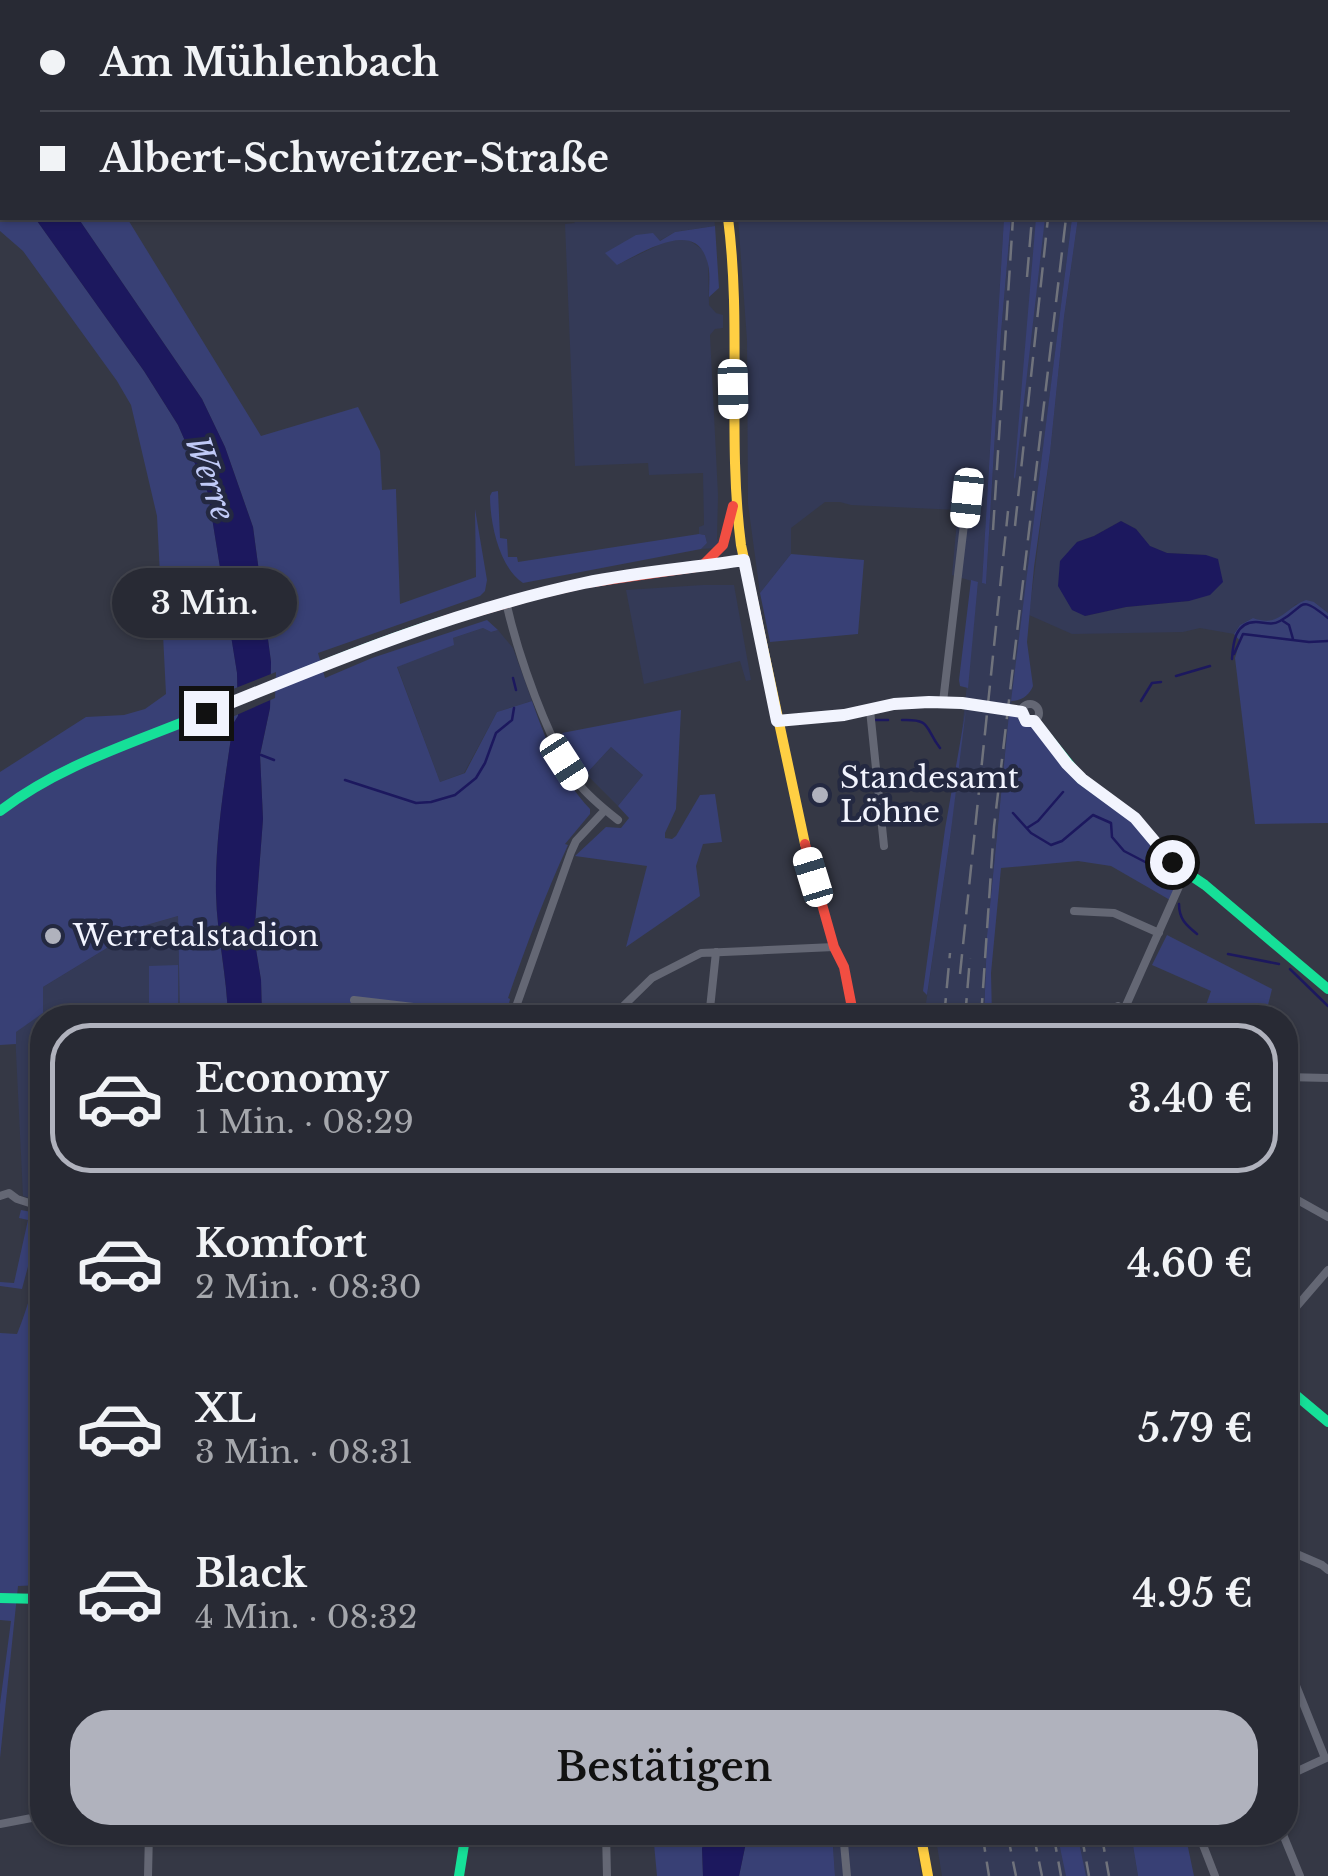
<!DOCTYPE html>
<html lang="de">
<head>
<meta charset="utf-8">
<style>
  body { margin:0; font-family:"Libre Baskerville",serif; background:#343640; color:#f1f3f6; height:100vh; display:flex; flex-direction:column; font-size:38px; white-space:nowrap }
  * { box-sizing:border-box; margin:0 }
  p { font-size:32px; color:#a5a7ac }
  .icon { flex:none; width:55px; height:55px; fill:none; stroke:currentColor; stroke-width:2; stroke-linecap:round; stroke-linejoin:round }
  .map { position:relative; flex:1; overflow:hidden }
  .sheet { position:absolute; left:30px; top:1005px; width:1268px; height:840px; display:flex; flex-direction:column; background:#282a34; border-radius:40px; box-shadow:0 2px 8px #0004,0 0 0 2px #44464f }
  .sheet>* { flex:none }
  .top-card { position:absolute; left:0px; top:0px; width:1330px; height:220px; box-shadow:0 2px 8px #0004,0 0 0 2px #44464f; display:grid; align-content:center; height:220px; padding:0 40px; background:#282a34 }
  .end { position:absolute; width:45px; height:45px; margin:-22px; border:12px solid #f2f4fe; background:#111; box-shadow:0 0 0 5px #111 }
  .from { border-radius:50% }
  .bubble { position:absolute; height:70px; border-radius:35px; background:#282a34; box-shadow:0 2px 8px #0004,0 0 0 2px #44464f; font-size:32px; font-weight:600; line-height:70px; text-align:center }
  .car { position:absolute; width:30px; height:60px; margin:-30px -15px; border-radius:12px; box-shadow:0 0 8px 2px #0007; background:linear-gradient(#fff 24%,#345 0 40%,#fff 0 76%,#345 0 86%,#fff 0) }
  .top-card b { display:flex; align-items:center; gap:35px; height:95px; font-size:38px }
  .top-card b+b { border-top:2px solid #44464f }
  .top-card i { width:25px; height:25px; background:#f1f3f6 }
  ul { padding:18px 0 0; list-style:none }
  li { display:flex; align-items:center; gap:30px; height:150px; margin:0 20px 15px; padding:0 20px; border:5px solid transparent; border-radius:40px }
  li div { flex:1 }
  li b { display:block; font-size:38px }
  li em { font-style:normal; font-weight:600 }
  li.current { border-color:#b0b2bd }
  li>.icon { width:90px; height:90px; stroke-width:1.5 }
  .button { display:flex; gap:20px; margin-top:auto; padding:20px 40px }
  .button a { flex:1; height:115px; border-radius:40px; background:#b0b2bd; color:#111; font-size:40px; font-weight:600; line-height:115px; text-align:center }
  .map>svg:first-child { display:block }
</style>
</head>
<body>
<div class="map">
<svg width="1328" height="1876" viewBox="0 0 1328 1876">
  <rect width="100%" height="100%" fill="#353845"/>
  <path fill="#343a57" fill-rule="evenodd" d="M 715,0 L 993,0 L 993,2 L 715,2 Z
    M 1102,0 L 1328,0 L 1328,613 L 1314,602 L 1296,604 L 1278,620 L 1263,622 L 1253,618 L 1240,625 L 1234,634 L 1200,628 L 1183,632 L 1072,634 L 1029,615 L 1050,453 L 1064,317 L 1078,218 L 1328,218 L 1328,2 L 1102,2 ZM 1121,521 L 1136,529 L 1149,546 L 1167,553 L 1206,555 L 1189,601 L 1126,607 L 1085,616 L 1077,542 L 1094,536 Z
    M 570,218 L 714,218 L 715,226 L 675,232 L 617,265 L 669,240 L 687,239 L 702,249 L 708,261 L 709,305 L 716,313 L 723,315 L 723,328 L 715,329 L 710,335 L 718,495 L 717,539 L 719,541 L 714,548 L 701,549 L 707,543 L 705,535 L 699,534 L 699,527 L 704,525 L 703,473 L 649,475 L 648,463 L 575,466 L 565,224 L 575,223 Z
    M 738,218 L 1004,218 L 982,583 L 986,584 L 1001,333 L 1011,218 L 1072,218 L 1004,762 L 987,936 L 984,1017 L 924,1017 L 951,831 L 978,583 L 952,575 L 958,510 L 851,505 L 840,502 L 825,502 L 791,528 L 791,554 L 760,593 L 748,504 L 747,340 Z
    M 703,585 L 734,585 L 751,680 L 746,681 L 740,661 L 644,684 L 626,590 Z
    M 483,628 L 491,632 L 498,630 L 513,648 L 532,701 L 497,712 L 464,773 L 440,782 L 397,666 L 453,645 L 453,638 Z
    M 611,747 L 643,775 L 618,806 L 586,774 Z
    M 178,916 L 180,1017 L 42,1018 L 42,1202 L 23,1196 L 15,1032 L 42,1013 L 43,987 L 143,926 Z
    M 832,1833 L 913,1833 L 922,1876 L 835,1876 Z
    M 935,1833 L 1131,1833 L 1138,1876 L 942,1876 Z"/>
  <path fill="#384075" d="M 0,175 L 2,177 L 2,218 L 35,218 L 144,371 L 178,425 L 208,493 L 237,672 L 238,716 L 233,724 C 225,781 215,837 216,894 C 217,936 227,976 228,1017 L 180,1017 L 178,916 L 143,926 L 43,987 L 43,1013 L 16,1032 L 16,1044 L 0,1045 L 0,772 L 86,717 L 124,715 L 145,709 L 166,694 L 157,516 L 131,405 L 117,381 L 23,251 L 0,231 Z
    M 78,218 L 127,218 L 261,436 L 358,407 L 380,451 L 382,490 L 396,489 L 396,491 L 400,604 L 476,577 L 475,509 L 487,580 L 485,591 L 480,596 L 318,653 L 325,678 L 372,658 L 487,620 L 498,630 L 491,632 L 483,628 L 453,638 L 454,645 L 397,667 L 440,782 L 465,773 L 497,712 L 532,701 C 546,741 560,777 590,809 L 590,814 L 565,844 L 568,845 C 545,895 526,946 508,998 L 510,999 L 507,1013 L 352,997 L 350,1017 L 262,1017 L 261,980 L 254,937 L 263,819 L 260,755 L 270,708 L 271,662 L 253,527 L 225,447 L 202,399 Z
    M 1004,218 L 1011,218 L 1001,333 L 986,584 L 982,583 Z
    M 1036,218 L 1045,218 L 1015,479 L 1014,477 Z
    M 1072,218 L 1078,218 L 1064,317 L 1050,453 L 1034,567 L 1027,642 L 1033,686 C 1029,696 1021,701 1011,701 Z
    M 715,226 L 719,288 L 709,297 C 709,284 711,269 706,258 C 693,219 640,254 617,265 L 605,253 L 636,235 L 653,233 L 660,241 L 675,232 Z
    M 498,491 L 500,538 L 507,539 L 508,557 L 517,557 L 518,562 L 699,534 L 705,535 L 707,543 L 701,549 L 523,583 C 499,567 490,523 490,496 L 492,492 Z
    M 791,554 L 864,560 L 858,634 L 770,642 L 760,593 Z
    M 971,580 L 978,582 L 968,688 L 960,686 L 959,680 Z
    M 1306,600 L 1314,602 L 1328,613 L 1328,823 L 1255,824 L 1235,658 L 1240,641 L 1234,634 L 1240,625 L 1253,618 C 1280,628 1284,608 1306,600 Z
    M 966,709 L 951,831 L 927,995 L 923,991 L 945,829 Z
    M 681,710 L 676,809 L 665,833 L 665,838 L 672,839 L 676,836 L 700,795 L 715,794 L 722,842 L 703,844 L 696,866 L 700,896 L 626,947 L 647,866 L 575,856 L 606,827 L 621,828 L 629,818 L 618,806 L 643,775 L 611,747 L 586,774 L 562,733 Z
    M 1009,714 L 1018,716 L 1032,726 L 1078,779 L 1135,824 L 1177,872 L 1180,880 L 1170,900 L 1111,866 L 1078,861 L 1001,868 L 991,973 L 992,1017 L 984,1018 L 987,936 Z
    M 1167,935 L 1272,989 L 1265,1017 L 1210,1017 L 1205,1008 L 1211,991 L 1152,965 Z
    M 178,965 L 178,1008 L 149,1008 L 149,966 Z
    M 21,1210 L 42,1214 L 22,1289 L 0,1286 L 0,1282 L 14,1283 L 28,1220 L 19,1218 Z
    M 42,1263 L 42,1585 L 18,1586 L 0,1758 L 0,1704 L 11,1621 L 0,1620 L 0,1333 L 17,1334 C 27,1310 32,1287 42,1263 Z
    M 653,1833 L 711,1833 L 702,1848 L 703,1876 L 657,1876 Z
    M 748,1833 L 832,1833 L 835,1876 L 739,1876 Z
    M 1057,1833 L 1077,1833 L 1086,1876 L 1066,1876 Z
    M 1131,1833 L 1185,1833 L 1194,1876 L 1138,1876 Z"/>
  <path fill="#1c185e" d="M 35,218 L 78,218 L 202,399 L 225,447 L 253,527 L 271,662 L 270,708 L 260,755 L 263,819 L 254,937 L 261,980 L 262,1017 L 228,1017 C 227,976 217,935 216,894 C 215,837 225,780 233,724 L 238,716 L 237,673 L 208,493 L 178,425 L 144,371 Z
    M 1121,521 L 1136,529 L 1150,546 L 1167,553 L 1206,555 L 1218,559 L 1223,582 L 1210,595 L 1189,601 L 1126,607 L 1085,616 L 1072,610 L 1058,586 L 1060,561 L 1077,542 L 1094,536 Z
    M 711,1833 L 748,1833 L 739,1876 L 703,1876 L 702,1848 Z"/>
  <path fill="#353845" d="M 276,672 L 275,698 L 232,717 L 233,689 Z"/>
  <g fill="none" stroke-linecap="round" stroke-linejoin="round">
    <path stroke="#1c185e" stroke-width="2.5" d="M 1283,621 L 1289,625 L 1293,639
      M 1234,654 L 1243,634 L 1309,642 L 1328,641
      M 1232,659 C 1233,643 1235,622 1256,622 C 1264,622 1271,626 1280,621 C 1306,607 1297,593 1328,618
      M 1176,676 L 1210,666
      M 513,678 L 516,690
      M 1141,701 L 1152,683 L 1161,682
      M 875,720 L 888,720
      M 902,720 C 932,719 924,727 940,748
      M 261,755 L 274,760
      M 345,780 L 416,803 L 431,802 L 455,795 L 476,778 L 485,763 L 496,733 L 512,720 L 514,708
      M 1013,813 L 1031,833 L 1051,845 L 1062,841 L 1093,815 L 1111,823 L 1112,837 L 1124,851 L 1149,864 L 1154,874 L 1172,887
      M 1027,828 L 1038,821 L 1063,792
      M 1179,904 C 1179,919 1186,925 1197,934
      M 1228,954 L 1279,964
      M 1290,969 L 1328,1006
      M 31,1572 L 42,1540"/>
    <path stroke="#646774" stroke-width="8" d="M 438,2 L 438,0
      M 506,602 C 518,655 547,739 578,783 C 589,797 604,809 618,820
      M 943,702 L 967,499
      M1021 713a9 9 0 1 1 18 0a9 9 0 1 1-18 0Z
      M 870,710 L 884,846
      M 777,721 L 844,715 L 894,705 L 929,702 L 962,703 L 1022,712
      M 1074,911 L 1114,913 L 1159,933
      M 354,1000 L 507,1018
      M 1124,1010 L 1185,873
      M 512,1018 L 571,852 L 576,841 L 605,810
      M 611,1018 L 652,978 L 701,953 L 834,947
      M 709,1018 L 716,952
      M 1100,1018 L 1102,1015 L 1118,1006 L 1136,1018
      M 1285,1077 L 1328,1078
      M 1285,1193 L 1328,1217
      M 0,1196 L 9,1193 L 17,1199 L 42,1207
      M 1285,1320 L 1328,1270
      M 1285,1549 L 1322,1565 L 1328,1570
      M 1285,1658 L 1325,1758
      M 1285,1777 L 1326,1758
      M 0,1824 L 42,1816
      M 606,1832 L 607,1876
      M 843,1832 L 847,1876
      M 1198,1832 L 1215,1876
      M 1282,1832 L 1300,1876
      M 148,1876 L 149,1832"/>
    <path stroke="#16e098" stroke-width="10" d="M 82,2 L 84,0
      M 1034,721 L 1081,779 L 1135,818 L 1171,862 L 1205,885 L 1328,989
      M 0,811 C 56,768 121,747 186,721 C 271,687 356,649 444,621
      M 1285,1386 L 1328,1422
      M 0,1598 L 42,1599
      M 459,1876 L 466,1832"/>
    <path stroke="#ffcf43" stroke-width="10" d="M 700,0 L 700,2
      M 103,2 L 105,0
      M 0,109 L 2,106
      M 0,132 L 2,128
      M 728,218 C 742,326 727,437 741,545 L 805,844
      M 920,1832 L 928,1876"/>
    <path stroke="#f24e42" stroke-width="10" d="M 704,564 L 723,545 L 733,506
      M 444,621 L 534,595 L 586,583 L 744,560
      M 805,844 L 834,947 L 844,967 L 854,1018"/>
    <path stroke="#70737c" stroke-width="2.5" stroke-dasharray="20 10" stroke-linecap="butt" d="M 1034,2 L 1034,0
      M 1050,2 L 1050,0
      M 1076,2 L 1076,0
      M 1092,2 L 1093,0
      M 1027,277 L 1032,218
      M 1015,526 L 1048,218
      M 993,530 L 1013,218
      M 960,974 L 1008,511
      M 944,1018 L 950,953
      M 965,1018 L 970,958
      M 981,1018 L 994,827 L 1066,218
      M 982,1832 L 989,1876
      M 1007,1832 L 1016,1876
      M 1033,1832 L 1042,1876
      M 1053,1832 L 1061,1876
      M 1081,1832 L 1089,1876
      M 1101,1832 L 1109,1876"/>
  </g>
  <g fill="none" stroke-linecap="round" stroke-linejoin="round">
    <path stroke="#f2f4fe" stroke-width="12" d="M 206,713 C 330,662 453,611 584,583 C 637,572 691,568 744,560 L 777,721 L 844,715 L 894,704 L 929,702 L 962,703 L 1022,712 L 1026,721 L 1034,721 L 1067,764 L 1082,779 L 1135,818 L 1172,862"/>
  </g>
  <g fill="#b0b2bd" stroke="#242941" stroke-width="4">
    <circle cx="820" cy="795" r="10"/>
    <circle cx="53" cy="936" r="10"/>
  </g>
  <g text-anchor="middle" stroke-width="9" stroke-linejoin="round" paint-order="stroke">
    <g font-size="30" fill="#f2f4fe" stroke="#242941" text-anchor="start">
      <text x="840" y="788">Standesamt<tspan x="840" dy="34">Löhne</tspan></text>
      <text x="73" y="946">Werretalstadion</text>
    </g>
    <g font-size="32" font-style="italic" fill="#c0caf7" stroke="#242941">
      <text transform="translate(210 478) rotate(71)" y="11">Werre</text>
    </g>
  </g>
</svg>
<i class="end from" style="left:1172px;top:862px"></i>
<i class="end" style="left:206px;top:713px"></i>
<div class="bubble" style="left:112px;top:568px;width:185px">3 Min.</div>
<i class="car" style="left:733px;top:389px;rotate:179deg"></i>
<i class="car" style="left:967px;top:498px;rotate:186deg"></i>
<i class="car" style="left:564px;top:762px;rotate:147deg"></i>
<i class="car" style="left:813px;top:877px;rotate:343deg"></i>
<div class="top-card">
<b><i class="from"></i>Am Mühlenbach</b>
<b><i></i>Albert-Schweitzer-Straße</b>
</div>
<section class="sheet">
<ul>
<li class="current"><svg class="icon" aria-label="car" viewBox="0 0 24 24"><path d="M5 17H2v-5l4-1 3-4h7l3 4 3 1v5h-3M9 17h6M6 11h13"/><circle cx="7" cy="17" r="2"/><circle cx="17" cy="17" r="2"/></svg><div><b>Economy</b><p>1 Min. · 08:29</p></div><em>3.40 €</em></li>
<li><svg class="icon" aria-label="car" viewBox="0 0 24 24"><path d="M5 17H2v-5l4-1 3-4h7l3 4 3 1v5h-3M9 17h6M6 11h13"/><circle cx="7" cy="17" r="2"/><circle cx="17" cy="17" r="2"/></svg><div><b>Komfort</b><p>2 Min. · 08:30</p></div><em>4.60 €</em></li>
<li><svg class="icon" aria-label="car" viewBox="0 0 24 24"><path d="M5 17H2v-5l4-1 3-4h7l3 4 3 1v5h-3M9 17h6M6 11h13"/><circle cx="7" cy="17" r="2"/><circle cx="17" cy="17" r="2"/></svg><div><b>XL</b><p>3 Min. · 08:31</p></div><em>5.79 €</em></li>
<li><svg class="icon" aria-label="car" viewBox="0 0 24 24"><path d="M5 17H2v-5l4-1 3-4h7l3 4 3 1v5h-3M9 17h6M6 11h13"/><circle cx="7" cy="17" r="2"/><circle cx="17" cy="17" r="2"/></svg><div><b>Black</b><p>4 Min. · 08:32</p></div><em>4.95 €</em></li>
</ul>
<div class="button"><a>Bestätigen</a></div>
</section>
</div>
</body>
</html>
